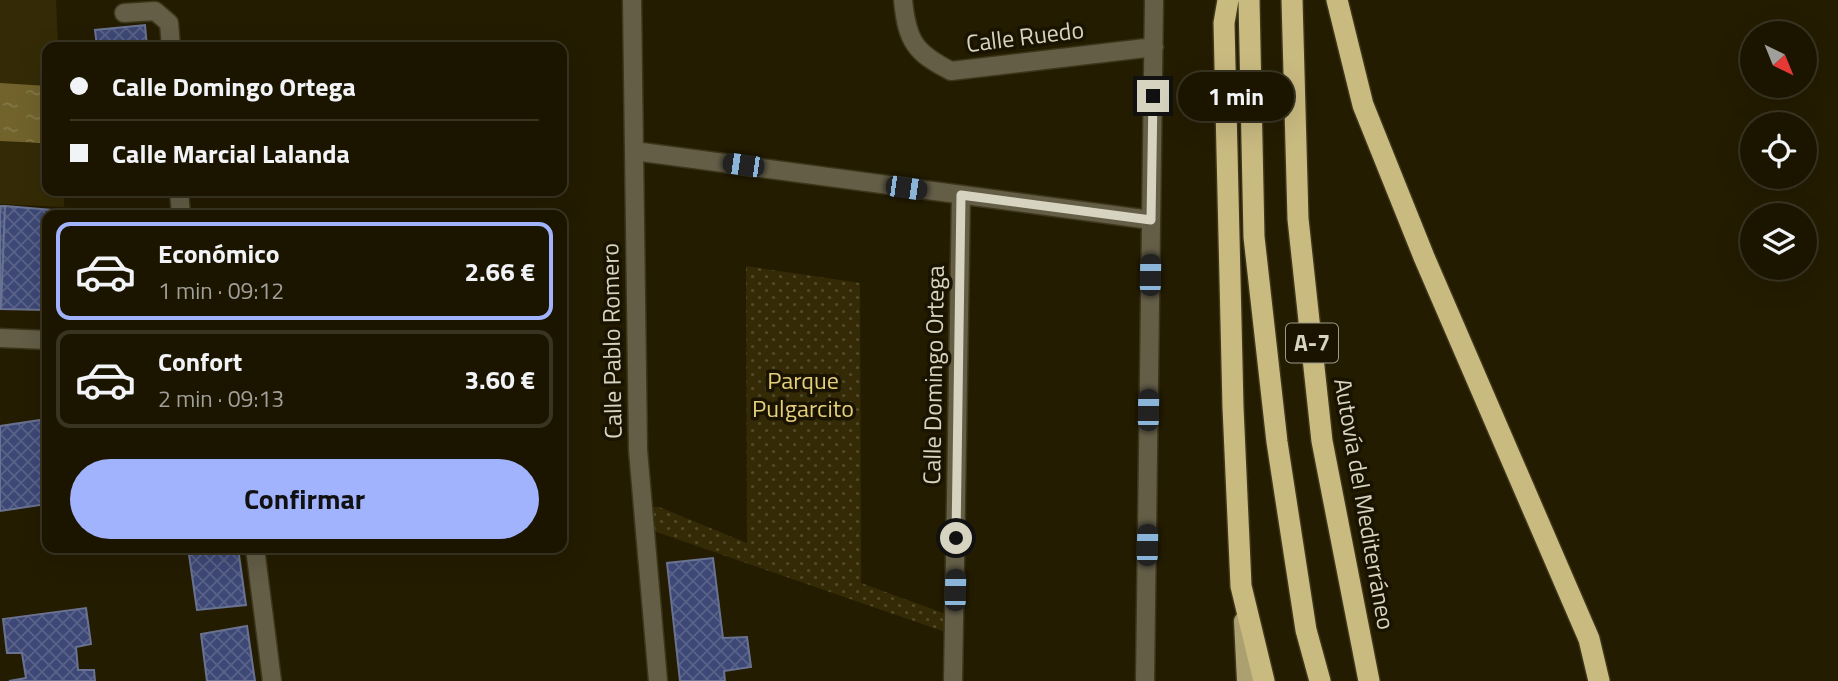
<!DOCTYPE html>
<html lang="es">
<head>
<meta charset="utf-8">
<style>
  body { margin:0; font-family:"Titillium Web",sans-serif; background:#241e0a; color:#f1f3f6; height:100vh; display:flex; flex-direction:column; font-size:26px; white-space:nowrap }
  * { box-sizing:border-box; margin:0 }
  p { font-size:23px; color:#a09f99 }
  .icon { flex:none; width:38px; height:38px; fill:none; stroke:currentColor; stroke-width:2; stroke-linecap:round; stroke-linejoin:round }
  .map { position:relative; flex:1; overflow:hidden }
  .panel { position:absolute; left:42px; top:210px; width:525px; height:343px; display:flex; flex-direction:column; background:#1b1500; border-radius:14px; box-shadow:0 7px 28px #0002,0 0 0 2px #393422 }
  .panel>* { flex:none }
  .top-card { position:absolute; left:42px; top:42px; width:525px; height:154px; border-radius:14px; box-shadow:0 7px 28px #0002,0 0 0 2px #393422; display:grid; align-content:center; height:154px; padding:0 28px; background:#1b1500 }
  .needle { width:46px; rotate:137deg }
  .buttons { position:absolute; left:1740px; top:21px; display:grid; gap:14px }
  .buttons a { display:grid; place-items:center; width:77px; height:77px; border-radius:50%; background:#1b1500; box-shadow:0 7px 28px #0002,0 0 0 2px #393422; font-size:35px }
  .end { position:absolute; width:32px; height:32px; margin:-16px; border:9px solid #d7d3c1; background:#111; box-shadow:0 0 0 4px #111 }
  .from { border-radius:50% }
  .bubble { position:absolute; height:49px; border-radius:24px; background:#1b1500; box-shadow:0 7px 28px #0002,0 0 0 2px #393422; font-size:23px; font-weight:700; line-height:49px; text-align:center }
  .car { position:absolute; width:21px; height:42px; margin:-21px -10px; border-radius:9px; box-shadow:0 0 5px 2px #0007; background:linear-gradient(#222 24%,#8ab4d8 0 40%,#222 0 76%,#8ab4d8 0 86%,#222 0) }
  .top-card b { display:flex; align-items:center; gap:24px; height:66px; font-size:26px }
  .top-card b+b { border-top:2px solid #393422 }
  .top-card i { width:18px; height:18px; background:#f1f3f6 }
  ul { padding:12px 0 0; list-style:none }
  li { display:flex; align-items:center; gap:21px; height:98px; margin:0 14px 10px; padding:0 14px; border:4px solid #393422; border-radius:14px }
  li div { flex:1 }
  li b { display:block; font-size:26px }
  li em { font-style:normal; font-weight:700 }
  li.active { border-color:#a1b3fd }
  li>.icon { width:63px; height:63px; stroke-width:1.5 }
  .button { display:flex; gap:14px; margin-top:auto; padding:14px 28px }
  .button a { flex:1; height:80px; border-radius:42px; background:#a1b3fd; color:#111; font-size:28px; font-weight:700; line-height:80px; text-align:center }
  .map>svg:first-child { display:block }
</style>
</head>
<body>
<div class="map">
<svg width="1838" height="681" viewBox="0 0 1838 681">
  <defs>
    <pattern id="park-dots" width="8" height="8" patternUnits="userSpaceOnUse" patternTransform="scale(1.75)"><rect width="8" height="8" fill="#342b06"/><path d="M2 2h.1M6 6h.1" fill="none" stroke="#514928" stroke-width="1.8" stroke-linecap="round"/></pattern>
    <pattern id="water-ripples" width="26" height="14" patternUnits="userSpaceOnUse" patternTransform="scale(1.75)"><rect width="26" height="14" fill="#71632b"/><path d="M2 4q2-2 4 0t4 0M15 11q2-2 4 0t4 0" fill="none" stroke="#847848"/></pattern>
    <pattern id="building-cross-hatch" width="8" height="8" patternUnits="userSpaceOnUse" patternTransform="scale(1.75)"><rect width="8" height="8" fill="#3e4876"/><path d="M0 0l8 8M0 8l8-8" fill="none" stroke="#596288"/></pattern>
  </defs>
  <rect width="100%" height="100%" fill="#241c00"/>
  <path fill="#342b06" d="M 0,0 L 56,0 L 58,47 L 47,47 L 47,191 L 64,191 L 64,207 L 0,204 Z"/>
  <path fill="url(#park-dots)" d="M 746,266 L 860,283 L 861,583 L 954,617 L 954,635 L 645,528 L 643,507 L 659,507 L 747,543 Z"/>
  <path fill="url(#water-ripples)" d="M 0,83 L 47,86 L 43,143 L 0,141 Z"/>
  <path fill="url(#building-cross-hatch)" stroke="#6a7291" stroke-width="2" d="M 145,25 L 147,47 L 97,47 L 95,30 Z
    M 0,206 L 5,206 L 1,309 L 0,309 Z
    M 5,206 L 89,213 L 47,215 L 47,310 L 1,309 Z
    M 47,419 L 47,504 L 0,511 L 0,426 Z
    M 188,548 L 238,548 L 246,605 L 197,610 Z
    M 713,558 L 723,638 L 747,637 L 751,667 L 724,671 L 725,681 L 680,681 L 667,563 Z
    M 86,608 L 91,644 L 76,647 L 78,670 L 94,670 L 95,681 L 9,681 L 26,678 L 22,653 L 7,653 L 3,619 Z
    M 247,626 L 255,681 L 207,681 L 201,634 Z"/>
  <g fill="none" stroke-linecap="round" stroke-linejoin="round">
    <defs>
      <path id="minor" d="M 632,0 L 638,450 L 658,681
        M 903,0 C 907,41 915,53 951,71 L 1154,47
        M 124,13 L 155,11 L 169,23 L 171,47
        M 634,151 L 1151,220
        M 179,191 L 181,215
        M 0,338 L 47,340
        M 255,548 L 272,681
        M 953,681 L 961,195
        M 1145,681 L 1154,0"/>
      <path id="major" d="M 1243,621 L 1246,681"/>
      <path id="highway" d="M 1228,0 L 1224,23 L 1233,407 L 1241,586 L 1264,681
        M 1249,0 L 1254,237 L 1277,442 L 1306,630 L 1320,681
        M 1292,0 L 1298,219 L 1322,441 L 1369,681
        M 1337,0 L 1363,105 L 1424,257 L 1589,639 L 1599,681"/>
    </defs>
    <use href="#minor" stroke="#3d361b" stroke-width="21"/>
    <use href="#major" stroke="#3d361b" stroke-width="21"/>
    <use href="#highway" stroke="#3d361b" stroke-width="24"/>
    <use href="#minor" stroke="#645e47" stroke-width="18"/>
    <use href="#major" stroke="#aca070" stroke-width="18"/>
    <use href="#highway" stroke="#c9ba80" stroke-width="21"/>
  </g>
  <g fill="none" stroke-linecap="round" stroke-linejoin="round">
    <path stroke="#d7d3c1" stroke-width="9" d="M 956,538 L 961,195 L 1151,220 L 1153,96"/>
  </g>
  <g text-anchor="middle" stroke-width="7" stroke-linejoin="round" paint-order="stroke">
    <rect fill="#191300" stroke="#9e9987" stroke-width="2" x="1286" y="323.5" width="52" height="39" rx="5"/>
    <g font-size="23" font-weight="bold" fill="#d7d3c1">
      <text x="1312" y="351">A-7</text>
    </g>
    <g font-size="24" fill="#d7d3c1" stroke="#191300">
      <text transform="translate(1025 37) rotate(-7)" y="8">Calle Ruedo</text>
      <text transform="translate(612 341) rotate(-91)" y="8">Calle Pablo Romero</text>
      <text transform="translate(934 375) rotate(-89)" y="8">Calle Domingo Ortega</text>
      <text transform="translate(1364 504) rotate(80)" y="8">Autovía del Mediterráneo</text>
    </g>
    <g font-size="24" fill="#e4cf7a" stroke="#191300">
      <text x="803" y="389">Parque<tspan x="803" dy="28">Pulgarcito</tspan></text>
    </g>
  </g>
</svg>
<div class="buttons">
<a><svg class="needle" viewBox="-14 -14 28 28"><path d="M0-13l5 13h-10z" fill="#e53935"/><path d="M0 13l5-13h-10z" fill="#a09f99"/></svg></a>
<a><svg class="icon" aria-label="locate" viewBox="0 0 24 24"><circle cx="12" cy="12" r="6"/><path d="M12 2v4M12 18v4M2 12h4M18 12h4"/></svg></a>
<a><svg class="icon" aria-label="layers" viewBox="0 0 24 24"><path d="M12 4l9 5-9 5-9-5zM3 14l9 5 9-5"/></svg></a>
</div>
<i class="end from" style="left:956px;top:538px"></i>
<i class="end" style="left:1153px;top:96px"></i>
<div class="bubble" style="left:1178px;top:72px;width:116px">1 min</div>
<i class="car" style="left:743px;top:165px;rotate:278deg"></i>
<i class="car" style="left:906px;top:188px;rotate:98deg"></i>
<i class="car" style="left:1150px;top:275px;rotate:1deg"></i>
<i class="car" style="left:1148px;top:410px;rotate:1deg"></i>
<i class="car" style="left:1147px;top:545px;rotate:1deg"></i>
<i class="car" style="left:955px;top:590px;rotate:1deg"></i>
<div class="top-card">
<b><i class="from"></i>Calle Domingo Ortega</b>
<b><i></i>Calle Marcial Lalanda</b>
</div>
<section class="panel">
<ul>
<li class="active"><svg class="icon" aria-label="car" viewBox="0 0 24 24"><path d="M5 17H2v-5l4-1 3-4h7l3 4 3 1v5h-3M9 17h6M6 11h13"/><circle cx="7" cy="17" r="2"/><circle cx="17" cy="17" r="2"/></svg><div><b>Económico</b><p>1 min · 09:12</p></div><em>2.66 €</em></li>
<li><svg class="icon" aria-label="car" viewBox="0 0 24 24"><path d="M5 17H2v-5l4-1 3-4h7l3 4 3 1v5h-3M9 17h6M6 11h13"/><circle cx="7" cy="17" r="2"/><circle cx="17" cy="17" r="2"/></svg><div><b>Confort</b><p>2 min · 09:13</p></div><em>3.60 €</em></li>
</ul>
<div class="button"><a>Confirmar</a></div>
</section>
</div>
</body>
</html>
